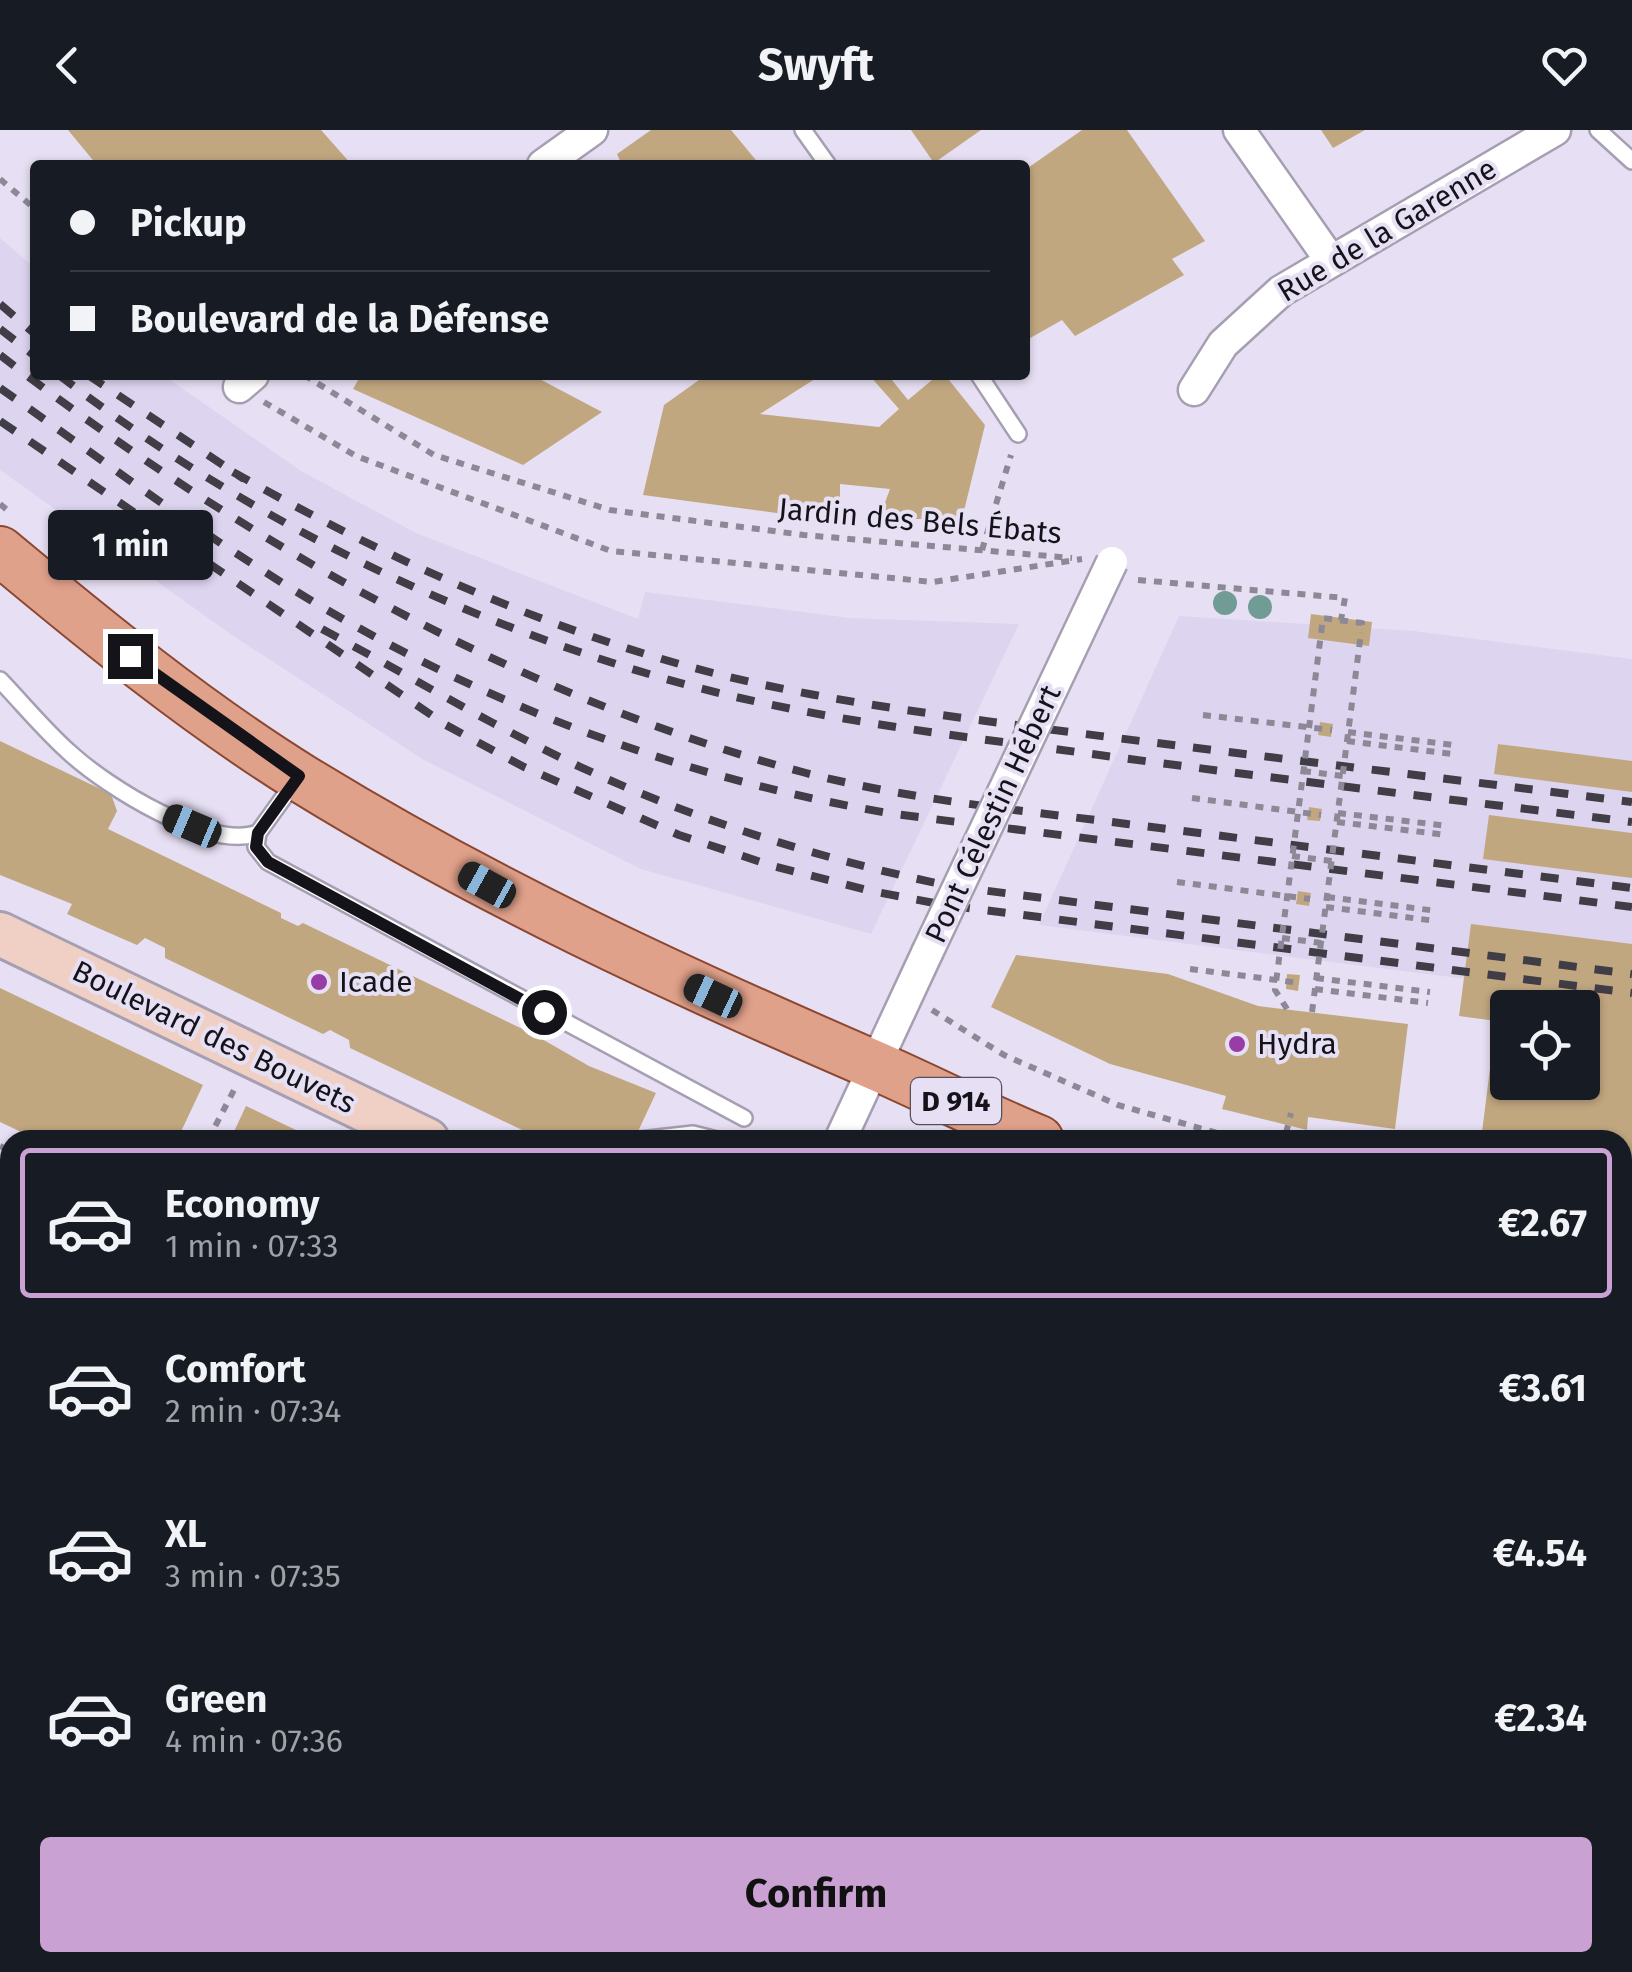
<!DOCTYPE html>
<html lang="en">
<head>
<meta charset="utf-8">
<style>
  body { margin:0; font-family:"Fira Sans",sans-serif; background:#20242c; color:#f1f3f6; height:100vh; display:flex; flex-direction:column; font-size:38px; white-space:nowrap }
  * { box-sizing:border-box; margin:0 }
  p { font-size:32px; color:#9ea1a6 }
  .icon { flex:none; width:55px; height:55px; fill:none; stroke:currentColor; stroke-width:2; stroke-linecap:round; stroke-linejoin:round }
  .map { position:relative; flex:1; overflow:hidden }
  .sheet { position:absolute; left:0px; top:1000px; width:1632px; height:842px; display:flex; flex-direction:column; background:#171b24; border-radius:30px 30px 0 0; box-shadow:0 2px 8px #0004 }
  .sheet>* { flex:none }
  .guide { position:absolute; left:30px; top:30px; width:1000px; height:220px; border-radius:10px; box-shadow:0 2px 8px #0004; display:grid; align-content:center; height:220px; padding:0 40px; background:#171b24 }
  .tools { position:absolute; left:1490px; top:860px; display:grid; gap:20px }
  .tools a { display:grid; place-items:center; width:110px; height:110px; border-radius:10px; background:#171b24; box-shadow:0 2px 8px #0004; font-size:50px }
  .end { position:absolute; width:45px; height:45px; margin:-22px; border:12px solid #15131a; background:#fff; box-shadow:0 0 0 5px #fff }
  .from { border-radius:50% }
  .bubble { position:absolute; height:70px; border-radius:10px; background:#171b24; box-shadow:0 2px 8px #0004; font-size:32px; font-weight:700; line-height:70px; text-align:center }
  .car { position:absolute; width:30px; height:60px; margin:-30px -15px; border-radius:12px; box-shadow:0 0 8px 2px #0007; background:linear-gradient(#222 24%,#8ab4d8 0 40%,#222 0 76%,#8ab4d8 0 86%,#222 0) }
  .guide b { display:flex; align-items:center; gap:35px; height:95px; font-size:38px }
  .guide b+b { border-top:2px solid #363941 }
  .guide i { width:25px; height:25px; background:#f1f3f6 }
  ul { padding:18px 0 0; list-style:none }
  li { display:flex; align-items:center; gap:30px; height:150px; margin:0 20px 15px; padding:0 20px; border:5px solid transparent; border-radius:10px }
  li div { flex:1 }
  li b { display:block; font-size:38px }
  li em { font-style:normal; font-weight:700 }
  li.current { border-color:#c9a1d2 }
  li>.icon { width:90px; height:90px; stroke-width:1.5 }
  .button { display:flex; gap:20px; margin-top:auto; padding:20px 40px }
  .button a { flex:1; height:115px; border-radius:10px; background:#c9a1d2; color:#111; font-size:40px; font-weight:700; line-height:115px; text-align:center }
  header { display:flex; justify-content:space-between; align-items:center; height:130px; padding:0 40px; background:#171b24; font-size:45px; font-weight:700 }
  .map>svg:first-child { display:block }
</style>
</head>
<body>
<header><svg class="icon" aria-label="back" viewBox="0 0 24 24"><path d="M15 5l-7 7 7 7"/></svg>Swyft<svg class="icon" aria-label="heart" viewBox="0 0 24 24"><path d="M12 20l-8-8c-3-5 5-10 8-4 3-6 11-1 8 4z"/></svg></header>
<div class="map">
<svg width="1632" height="1842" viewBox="0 0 1632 1842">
  <rect width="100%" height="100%" fill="#e7e0f4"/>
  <path fill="#ddd4ef" d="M 0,108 L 35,138 L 35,245 L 163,245 L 301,341 L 416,403 L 638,489 L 645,462 L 850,488 L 1019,494 L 871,804 L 641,739 L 424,630 L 232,505 L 0,340 Z
    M 1179,486 L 1414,501 L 1632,529 L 1632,870 L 1039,795 Z"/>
  <path fill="#91bda8" d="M 0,1109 L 10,1113 L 10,1285 L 0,1280 Z
    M 1502,1832 L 1522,1842 L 1166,1842 L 1146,1833 Z"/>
  <path fill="#c1a780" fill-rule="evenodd" d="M 68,0 L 321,0 L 352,35 L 97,35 Z
    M 651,0 L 731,0 L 760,35 L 622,35 L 617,24 Z
    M 911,0 L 981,0 L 934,33 Z
    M 1082,0 L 1127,0 L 1205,111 L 1172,129 L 1184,145 L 1075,206 L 1062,190 L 1025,211 L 1025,40 Z
    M 1321,0 L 1365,0 L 1333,18 Z
    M 361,245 L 532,245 L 602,282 L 523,335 L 353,259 Z
    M 706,245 L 821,245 L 760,284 L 879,297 L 899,279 L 869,245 L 888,245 L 908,270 L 938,245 L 945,245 L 985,295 L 962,389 L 879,389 L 890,359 L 840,354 L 840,384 L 784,384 L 643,365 L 664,275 Z
    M 1311,484 L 1372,492 L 1369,516 L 1308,508 Z
    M 1320,592 L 1333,594 L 1331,607 L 1318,605 Z
    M 0,611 L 111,664 L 117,681 L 108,699 L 281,783 L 281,788 L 298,796 L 303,793 L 535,905 L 589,936 L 656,963 L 634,1010 L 543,1010 L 350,918 L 349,910 L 330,900 L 323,904 L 165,828 L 165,818 L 145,808 L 137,815 L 98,798 L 67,784 L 72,774 L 0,745 Z
    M 1498,614 L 1632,631 L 1632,662 L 1494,644 Z
    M 1309,677 L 1322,679 L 1320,691 L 1307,690 Z
    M 1489,685 L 1632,703 L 1632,748 L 1483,729 Z
    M 1298,761 L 1311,763 L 1309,776 L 1296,774 Z
    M 1471,794 L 1632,814 L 1632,1029 L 1622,1028 L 1622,1010 L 1481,1010 L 1496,891 L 1459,886 ZM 1508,878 L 1582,878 L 1582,952 L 1508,952 Z
    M 1016,825 L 1168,844 L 1258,876 L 1408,894 L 1395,999 L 1308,987 L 1307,1000 L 1222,979 L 1226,966 L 1110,934 L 991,877 Z
    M 1287,844 L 1300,845 L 1298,861 L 1286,859 Z
    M 0,858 L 203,955 L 177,1010 L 38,1010 L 0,992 Z
    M 246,976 L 275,990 L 317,1010 L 230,1010 Z
    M 1622,1178 L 1632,1179 L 1632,1363 L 1622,1383 Z
    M 1622,1410 L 1632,1414 L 1632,1536 L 1622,1532 Z
    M 0,1446 L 10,1451 L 10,1540 L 0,1536 Z
    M 10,1637 L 10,1787 L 0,1803 L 0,1658 Z
    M 1622,1638 L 1632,1642 L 1632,1776 L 1622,1772 Z
    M 103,1832 L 647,1832 L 667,1842 L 98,1842 Z"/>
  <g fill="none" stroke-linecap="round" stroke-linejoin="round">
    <path stroke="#c8c1d3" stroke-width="52" stroke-dasharray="52 26" stroke-linecap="butt" d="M 0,1058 L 10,1063
      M 0,1229 L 10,1233
      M 1306,1832 L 1326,1842
      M 1592,1832 L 1614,1842"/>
    <defs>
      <path id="service" d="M 803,0 L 828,35
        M 1598,0 L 1632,31
        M 979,245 L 1018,304
        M 0,550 C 23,574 45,601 70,623 C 107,657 209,721 258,703
        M 294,653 L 258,703 L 256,717 L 268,732 L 744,988
        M 640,1010 L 693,1004 L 717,1010
        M 0,1366 L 10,1371"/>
      <path id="minor" d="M 1239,0 L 1331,131
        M 543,35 L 592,0
        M 239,257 L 253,245
        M 1194,260 L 1223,214 L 1281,161 L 1555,0
        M 840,1010 L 927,823
        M 0,1836 L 12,1842
        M 42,1842 L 46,1832
        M 834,1842 L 838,1832"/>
      <path id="tertiary" d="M 0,1396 L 10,1401
        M 920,1832 L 940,1842"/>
      <path id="secondary" d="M 0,804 L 427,1010
        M 1622,1584 L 1632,1589"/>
      <path id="primary" d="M 0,421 C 96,501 195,582 301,648 C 484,761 677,850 874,935 C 929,959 983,987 1039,1010
        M 1622,1114 L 1632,1115"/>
    </defs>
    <use href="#service" stroke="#a69fb2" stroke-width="20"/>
    <use href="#minor" stroke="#a69fb2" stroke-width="35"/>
    <use href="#tertiary" stroke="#a69fb2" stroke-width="42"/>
    <use href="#secondary" stroke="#a69fb2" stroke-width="48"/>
    <use href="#primary" stroke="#8c4731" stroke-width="52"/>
    <path stroke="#8d8896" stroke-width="6" stroke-dasharray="8 8" stroke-linecap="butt" d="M 0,49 L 35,79
      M 304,245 L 434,325 L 610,380 L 804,405 L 1072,428
      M 264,272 L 356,326 L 611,421 L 933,452 L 1082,429
      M 0,374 L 12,384
      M 982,420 L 1011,325
      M 1138,450 L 1345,468 L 1341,490
      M 1203,585 L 1332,600
      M 1309,598 L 1323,488 L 1362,493 L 1361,503
      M 1348,602 L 1453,615
      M 1347,611 L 1452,624
      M 1303,641 L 1343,646
      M 1192,668 L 1321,685
      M 1338,683 L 1448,696
      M 1337,692 L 1447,705
      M 1292,726 L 1332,731
      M 1177,752 L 1310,769
      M 1327,767 L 1437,781
      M 1326,777 L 1436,791
      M 1282,808 L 1321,813
      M 1190,839 L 1300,853
      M 1316,848 L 1430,862
      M 1315,859 L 1428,873
      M 932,880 L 1004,925 L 1118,975 L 1242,1010
      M 1286,1003 L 1291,983
      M 208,1010 L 235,958
      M 0,1016 L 10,1021
      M 1622,1062 L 1632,1063
      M 0,1094 L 10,1099
      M 1622,1800 L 1632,1804
      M 697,1832 L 717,1842
      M 1539,1832 L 1560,1842
      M 1613,1840 L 1617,1832
      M 395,1842 L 400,1832
      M 477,1842 L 482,1832
      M 770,1842 L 774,1832
      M 1079,1842 L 1083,1832
      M 1243,1842 L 1246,1832
      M 1459,1842 L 1464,1832"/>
    <use href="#service" stroke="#fff" stroke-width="15"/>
    <use href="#minor" stroke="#fff" stroke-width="30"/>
    <use href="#tertiary" stroke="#fff" stroke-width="38"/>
    <use href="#secondary" stroke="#f0d0c5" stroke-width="42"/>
    <use href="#primary" stroke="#e0a18b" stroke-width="48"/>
    <path stroke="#403d46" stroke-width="8" stroke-dasharray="18 18" stroke-linecap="butt" d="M 0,174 L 35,204
      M 0,199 L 35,226
      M 0,225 C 233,405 520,569 806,643 C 911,670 1019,680 1127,694 C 1295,715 1464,737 1632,758
      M 59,245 C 238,383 442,484 659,547 C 796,587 937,603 1077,622 C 1262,647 1447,669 1632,692
      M 88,245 L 244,349
      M 0,258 C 87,319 172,383 262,440 C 456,565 667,646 894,684 L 1632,777
      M 0,291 L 446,595 L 524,637 L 679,705 L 773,736 L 871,761 L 945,775 L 1632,863
      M 233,342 C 371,420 510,484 662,529 C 800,570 943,585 1085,604 C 1267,627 1450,649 1632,672
      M 322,499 C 406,544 489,594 576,635 C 696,691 821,729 950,756 L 1632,844"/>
    <defs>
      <path id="minor-bridge" d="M 927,823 L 1112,432"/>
    </defs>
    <use href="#minor-bridge" stroke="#a69fb2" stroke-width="35" stroke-linecap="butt"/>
    <path stroke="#8d8896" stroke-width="6" stroke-dasharray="8 8" stroke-linecap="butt" d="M 1287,879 L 1275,860 L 1309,598
      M 1312,882 L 1361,503"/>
    <use href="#minor-bridge" stroke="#fff" stroke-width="30"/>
  </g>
  <g fill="#719c95">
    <circle cx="1225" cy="473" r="12"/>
    <circle cx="1260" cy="477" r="12"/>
  </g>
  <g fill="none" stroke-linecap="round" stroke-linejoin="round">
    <path stroke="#15131a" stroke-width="12" d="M 130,526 L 299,646 L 258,703 L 256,717 L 268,732 L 544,882"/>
  </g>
  <g fill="#983ca6" stroke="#e7e0f4" stroke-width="4">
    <circle cx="319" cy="852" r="10"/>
    <circle cx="1237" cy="914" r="10"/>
  </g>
  <g text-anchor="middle" stroke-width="8" stroke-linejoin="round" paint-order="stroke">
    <rect fill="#e7e0f4" stroke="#54505b" stroke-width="2.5" x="911" y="948" width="90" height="46" rx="8"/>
    <g font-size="28" font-weight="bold" fill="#15131a">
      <text x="956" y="981">D 914</text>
    </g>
    <g font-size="30" fill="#15131a" stroke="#e7e0f4">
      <text transform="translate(1387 100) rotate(-31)" y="10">Rue de la Garenne</text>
      <text transform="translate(920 391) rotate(5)" y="10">Jardin des Bels Ébats</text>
      <text transform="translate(993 684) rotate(-65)" y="10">Pont Célestin Hébert</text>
      <text transform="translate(214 907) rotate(26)" y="10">Boulevard des Bouvets</text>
    </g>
    <g font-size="30" fill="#15131a" stroke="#e7e0f4" text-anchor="start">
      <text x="339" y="862">Icade</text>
      <text x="1257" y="924">Hydra</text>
    </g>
  </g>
</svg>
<div class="tools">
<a><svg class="icon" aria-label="locate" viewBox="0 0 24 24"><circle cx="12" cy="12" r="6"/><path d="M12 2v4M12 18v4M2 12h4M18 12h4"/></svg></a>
</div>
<i class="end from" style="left:544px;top:882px"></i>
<i class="end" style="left:130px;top:526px"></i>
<div class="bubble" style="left:48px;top:380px;width:165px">1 min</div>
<i class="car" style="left:192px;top:696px;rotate:293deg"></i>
<i class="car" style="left:487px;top:755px;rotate:299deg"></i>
<i class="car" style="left:713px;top:866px;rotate:295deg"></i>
<div class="guide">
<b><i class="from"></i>Pickup</b>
<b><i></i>Boulevard de la Défense</b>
</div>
<section class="sheet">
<ul>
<li class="current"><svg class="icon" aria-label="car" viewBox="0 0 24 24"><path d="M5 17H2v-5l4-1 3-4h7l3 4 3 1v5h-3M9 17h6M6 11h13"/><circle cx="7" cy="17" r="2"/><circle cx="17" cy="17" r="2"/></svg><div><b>Economy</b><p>1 min · 07:33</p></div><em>€2.67</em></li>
<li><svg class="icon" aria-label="car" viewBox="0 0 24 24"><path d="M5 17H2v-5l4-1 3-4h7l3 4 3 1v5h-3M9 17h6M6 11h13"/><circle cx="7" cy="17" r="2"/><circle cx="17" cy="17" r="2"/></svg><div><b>Comfort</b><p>2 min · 07:34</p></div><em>€3.61</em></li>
<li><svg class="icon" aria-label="car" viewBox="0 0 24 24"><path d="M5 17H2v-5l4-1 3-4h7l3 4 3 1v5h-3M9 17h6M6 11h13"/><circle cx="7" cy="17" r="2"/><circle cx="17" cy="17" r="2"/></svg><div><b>XL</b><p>3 min · 07:35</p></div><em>€4.54</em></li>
<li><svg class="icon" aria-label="car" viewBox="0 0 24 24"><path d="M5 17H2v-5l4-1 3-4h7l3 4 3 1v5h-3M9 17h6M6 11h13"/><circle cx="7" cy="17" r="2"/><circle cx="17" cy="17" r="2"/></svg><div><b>Green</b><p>4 min · 07:36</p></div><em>€2.34</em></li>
</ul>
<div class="button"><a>Confirm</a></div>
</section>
</div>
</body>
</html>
